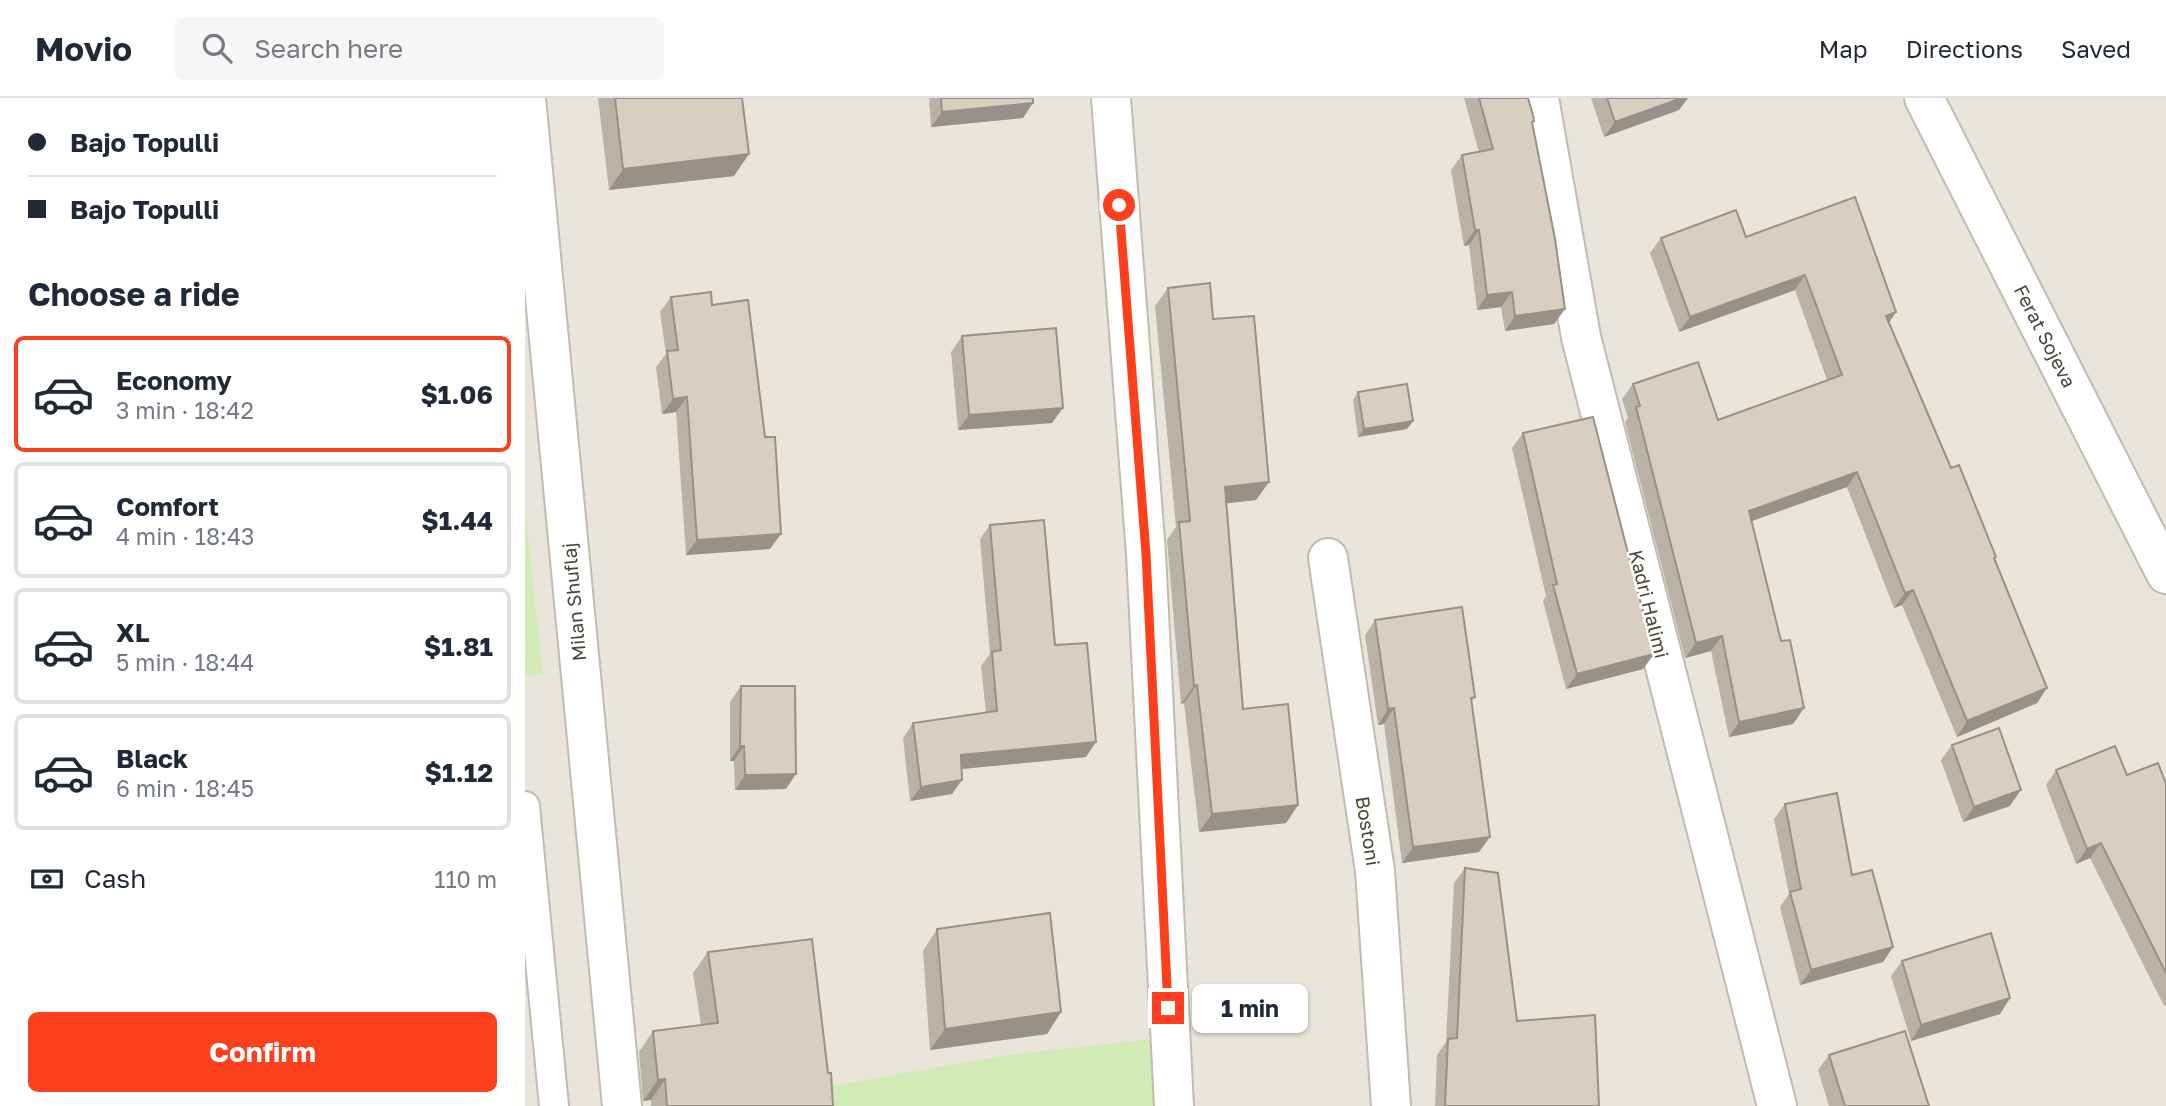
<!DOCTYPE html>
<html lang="en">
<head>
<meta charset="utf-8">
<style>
  body { margin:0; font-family:"Golos Text",sans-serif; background:#f6f6f7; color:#1f2937; height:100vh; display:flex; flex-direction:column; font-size:26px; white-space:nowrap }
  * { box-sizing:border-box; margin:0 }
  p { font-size:23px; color:#747a83 }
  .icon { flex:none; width:38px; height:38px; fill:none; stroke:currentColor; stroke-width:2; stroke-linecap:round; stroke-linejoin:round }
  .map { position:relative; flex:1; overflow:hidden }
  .details { display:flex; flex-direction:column; background:#fff; width:525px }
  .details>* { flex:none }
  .guide { display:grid; align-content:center; height:154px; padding:0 28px; background:#fff }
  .end { position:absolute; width:32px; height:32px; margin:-16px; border:9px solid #fc3f1d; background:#fff; box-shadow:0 0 0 4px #fff }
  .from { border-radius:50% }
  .bubble { position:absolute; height:49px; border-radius:10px; background:#fff; box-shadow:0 2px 5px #0004; font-size:23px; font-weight:700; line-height:49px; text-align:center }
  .guide b { display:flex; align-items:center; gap:24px; height:66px; font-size:26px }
  .guide b+b { border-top:2px solid #e0e1e3 }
  .guide i { width:18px; height:18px; background:#1f2937 }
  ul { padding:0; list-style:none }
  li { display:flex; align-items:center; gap:21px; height:116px; margin:0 14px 10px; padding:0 14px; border:4px solid #e0e1e3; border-radius:10px }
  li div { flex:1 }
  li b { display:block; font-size:26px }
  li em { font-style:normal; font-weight:700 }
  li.selected { border-color:#fc3f1d }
  li>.icon { width:63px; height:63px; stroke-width:1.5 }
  h2 { padding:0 28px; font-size:32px; line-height:84px }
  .pay { display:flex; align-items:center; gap:18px; height:77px; padding:0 28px; font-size:26px }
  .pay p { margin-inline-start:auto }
  .primary-button { display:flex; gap:14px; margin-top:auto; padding:14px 28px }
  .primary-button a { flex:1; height:80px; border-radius:10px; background:#fc3f1d; color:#fff; font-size:28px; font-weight:700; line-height:80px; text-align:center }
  header { display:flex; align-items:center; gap:42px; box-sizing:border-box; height:98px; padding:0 35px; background:#fff; border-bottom:2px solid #e0e1e3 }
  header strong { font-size:33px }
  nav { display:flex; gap:38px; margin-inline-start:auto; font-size:24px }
  .search { width:490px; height:63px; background:#f6f6f7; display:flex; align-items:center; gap:18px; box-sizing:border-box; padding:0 24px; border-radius:10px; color:#747a83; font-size:26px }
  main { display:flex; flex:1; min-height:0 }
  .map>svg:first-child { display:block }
</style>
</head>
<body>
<header>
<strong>Movio</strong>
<div class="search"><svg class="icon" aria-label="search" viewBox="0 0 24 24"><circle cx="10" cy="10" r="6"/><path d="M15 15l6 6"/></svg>Search here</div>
<nav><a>Map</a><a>Directions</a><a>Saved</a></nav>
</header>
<main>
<section class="details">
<div class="guide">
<b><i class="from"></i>Bajo Topulli</b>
<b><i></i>Bajo Topulli</b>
</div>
<h2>Choose a ride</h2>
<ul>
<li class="selected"><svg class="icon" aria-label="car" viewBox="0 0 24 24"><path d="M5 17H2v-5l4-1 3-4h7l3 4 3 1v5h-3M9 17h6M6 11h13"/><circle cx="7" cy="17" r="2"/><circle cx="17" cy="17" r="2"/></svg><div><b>Economy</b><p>3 min · 18:42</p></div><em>$1.06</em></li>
<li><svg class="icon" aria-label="car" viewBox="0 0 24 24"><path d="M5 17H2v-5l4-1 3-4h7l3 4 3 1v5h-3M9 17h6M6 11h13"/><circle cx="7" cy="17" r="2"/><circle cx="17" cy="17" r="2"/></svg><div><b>Comfort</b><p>4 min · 18:43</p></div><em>$1.44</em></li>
<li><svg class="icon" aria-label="car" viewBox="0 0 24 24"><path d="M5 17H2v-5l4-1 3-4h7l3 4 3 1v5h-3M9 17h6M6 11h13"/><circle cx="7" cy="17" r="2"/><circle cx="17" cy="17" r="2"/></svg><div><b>XL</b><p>5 min · 18:44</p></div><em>$1.81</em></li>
<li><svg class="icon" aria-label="car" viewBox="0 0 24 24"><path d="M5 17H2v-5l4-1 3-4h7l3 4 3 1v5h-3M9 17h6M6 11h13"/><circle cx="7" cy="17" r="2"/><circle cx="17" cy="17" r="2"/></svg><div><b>Black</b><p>6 min · 18:45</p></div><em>$1.12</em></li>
</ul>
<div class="pay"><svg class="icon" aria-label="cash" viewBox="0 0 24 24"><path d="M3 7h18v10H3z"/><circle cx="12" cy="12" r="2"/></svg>Cash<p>110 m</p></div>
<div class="primary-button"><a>Confirm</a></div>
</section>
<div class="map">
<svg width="1641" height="1008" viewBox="0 0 1641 1008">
  <rect width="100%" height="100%" fill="#f6f3ec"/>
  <path fill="#eae5da" d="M 0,0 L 1641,0 L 1641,1008 L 0,1008 Z"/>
  <path fill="#d2eab5" d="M 0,412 L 18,576 L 0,578 Z
    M 637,940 L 645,1008 L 298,1008 L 296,990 L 483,957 Z"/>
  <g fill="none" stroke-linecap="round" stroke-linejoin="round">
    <defs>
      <path id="service" d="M 0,708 L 29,1008"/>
      <path id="minor" d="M 1,0 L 97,1008
        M 586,0 L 621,456 L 649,1008
        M 1014,0 L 1056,239 L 1252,1008
        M 1399,0 L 1641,476
        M 803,460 L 850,773 L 866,1008"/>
    </defs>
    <use href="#service" stroke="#c2bbae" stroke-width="32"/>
    <use href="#minor" stroke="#c2bbae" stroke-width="42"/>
    <use href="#service" stroke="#fff" stroke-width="28"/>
    <use href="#minor" stroke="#fff" stroke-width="38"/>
  </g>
  <path fill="#bab2a6" d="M 73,0 L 217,0 L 209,78 L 84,92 Z
    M 404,0 L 508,0 L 498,20 L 406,29 Z
    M 939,0 L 1003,0 L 1040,211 L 1029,226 L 980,233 L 976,209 L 952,212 L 944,147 L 939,148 L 926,72 L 937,57 L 954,54 Z
    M 1066,0 L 1163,0 L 1154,12 L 1079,39 Z
    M 1221,139 L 1371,214 L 1364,225 L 1426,370 L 1471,459 L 1469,461 L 1512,605 L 1432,639 L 1377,507 L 1369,510 L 1322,389 L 1226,423 L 1256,543 L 1279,610 L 1268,626 L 1204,639 L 1186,553 L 1160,560 L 1100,324 L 1103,320 L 1097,301 L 1108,286 L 1193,322 L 1302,282 L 1270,192 L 1154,234 L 1125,155 L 1136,140 Z
    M 643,190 L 688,221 L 744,384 L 731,402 L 701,405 L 718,611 L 773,707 L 761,725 L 674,734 L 659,605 L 656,606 L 642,442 L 651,429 L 630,208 Z
    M 146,199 L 187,207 L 245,451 L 161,457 L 151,314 L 137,316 L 131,269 L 141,256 L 135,214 Z
    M 437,238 L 527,325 L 433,332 L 426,254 Z
    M 833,294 L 888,323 L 882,331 L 833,339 L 828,302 Z
    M 998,335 L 1129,556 L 1118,571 L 1041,591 L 1018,503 L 1021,498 L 987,350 Z
    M 465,427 L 530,547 L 561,659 L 436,671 L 427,696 L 385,703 L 378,640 L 388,625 L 461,615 L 456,568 L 465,556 L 455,441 Z
    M 850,522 L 950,599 L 947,603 L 954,754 L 877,765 L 859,626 L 853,627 L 840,537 Z
    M 216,588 L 261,691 L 210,692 L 209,663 L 205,663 L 205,604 Z
    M 1427,647 L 1485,708 L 1438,724 L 1416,662 Z
    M 1531,672 L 1602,677 L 1641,686 L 1641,907 L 1639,908 L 1565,760 L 1551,766 L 1521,687 Z
    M 1260,706 L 1327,777 L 1368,849 L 1358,864 L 1275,887 L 1255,809 L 1264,796 L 1249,721 Z
    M 940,770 L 992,923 L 1074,1008 L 910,1008 L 912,957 L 921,944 L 929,785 Z
    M 412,831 L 536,914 L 522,936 L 405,952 L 398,853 Z
    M 183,854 L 303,975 L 308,1008 L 126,1008 L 126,1002 L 118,1003 L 114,954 L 128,933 L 176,927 L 168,875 Z
    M 1377,863 L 1485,900 L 1475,916 L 1386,943 L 1366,878 Z
    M 1304,957 L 1404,1008 L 1304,1008 L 1293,972 Z"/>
  <path fill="#979187" d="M 1157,0 L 1163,0 L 1154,12 L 1079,39 L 1090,24 Z
    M 508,5 L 498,20 L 406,29 L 417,14 Z
    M 224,56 L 209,78 L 84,92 L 98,71 Z
    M 950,132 L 954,132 L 944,147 L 939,148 Z
    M 1280,177 L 1270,192 L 1154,234 L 1165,219 Z
    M 987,194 L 976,209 L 952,212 L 962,197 Z
    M 1040,211 L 1029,226 L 980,233 L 990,218 Z
    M 1371,214 L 1361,229 L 1361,218 Z
    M 162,299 L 151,314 L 137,316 L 148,301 Z
    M 538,310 L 527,325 L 433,332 L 444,317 Z
    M 888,323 L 882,331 L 833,339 L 839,331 Z
    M 1332,374 L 1322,389 L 1213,428 L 1224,413 Z
    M 744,384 L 731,402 L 687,407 L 700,389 Z
    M 256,436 L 245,451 L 161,457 L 172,442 Z
    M 1388,492 L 1377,507 L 1369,510 L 1380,495 Z
    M 1197,538 L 1186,553 L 1160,560 L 1171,545 Z
    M 1129,556 L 1118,571 L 1041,591 L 1052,576 Z
    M 672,587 L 659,605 L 656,606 L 669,588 Z
    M 1522,590 L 1512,605 L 1432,639 L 1442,623 Z
    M 869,610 L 859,626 L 853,627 L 863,611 Z
    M 1279,610 L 1268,626 L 1204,639 L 1214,624 Z
    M 571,644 L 561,659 L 426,672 L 436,657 Z
    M 215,648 L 219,648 L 209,663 L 205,663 Z
    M 271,676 L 261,691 L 210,692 L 220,677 Z
    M 437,682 L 427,696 L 385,703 L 396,689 Z
    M 1496,692 L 1485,708 L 1438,724 L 1449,709 Z
    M 773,707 L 761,725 L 674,734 L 687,716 Z
    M 965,739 L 954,754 L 877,765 L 888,749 Z
    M 1576,745 L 1565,760 L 1551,766 L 1562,751 Z
    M 1368,849 L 1358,864 L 1275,887 L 1286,872 Z
    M 1485,900 L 1475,916 L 1386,943 L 1396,927 Z
    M 536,914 L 522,936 L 405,952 L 420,931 Z
    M 140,981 L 126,1002 L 118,1003 L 133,982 Z"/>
  <path fill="#d8cfc1" stroke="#979187" stroke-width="2" d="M 90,0 L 217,0 L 224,56 L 98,71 Z
    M 416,0 L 508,0 L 508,5 L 417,14 Z
    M 954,0 L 1003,0 L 1008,17 L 1009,23 L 1007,24 L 1030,141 L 1040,211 L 990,218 L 987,194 L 962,197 L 954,132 L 950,132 L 937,57 L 968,51 Z
    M 1082,0 L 1157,0 L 1090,24 Z
    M 1330,99 L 1371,214 L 1361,218 L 1426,370 L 1434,367 L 1471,459 L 1469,460 L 1522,590 L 1442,623 L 1388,492 L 1380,495 L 1332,374 L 1224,413 L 1256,543 L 1265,542 L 1279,610 L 1214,624 L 1197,538 L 1171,545 L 1111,309 L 1115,308 L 1108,286 L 1173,264 L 1193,322 L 1317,277 L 1280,177 L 1165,219 L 1136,140 L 1211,112 L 1221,139 Z
    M 685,185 L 688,221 L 729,218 L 744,384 L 700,389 L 718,611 L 763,606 L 773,707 L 687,716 L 672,587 L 669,588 L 654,424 L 665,423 L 643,190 Z
    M 186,194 L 187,207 L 223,202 L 240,339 L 250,339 L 256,436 L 172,442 L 162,299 L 148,301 L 142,253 L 153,252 L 146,199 Z
    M 531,230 L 538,310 L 444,317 L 437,238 Z
    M 882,286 L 888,323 L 839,331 L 833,294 Z
    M 1068,319 L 1129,556 L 1052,576 L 1028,487 L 1032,486 L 998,335 Z
    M 519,422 L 530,547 L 562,545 L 571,644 L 436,657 L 437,682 L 396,689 L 388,625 L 472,613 L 467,554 L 476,552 L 465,427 Z
    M 937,509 L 950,599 L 946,600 L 965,739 L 888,749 L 869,610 L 863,611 L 850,522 Z
    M 216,588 L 270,588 L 271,676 L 220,677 L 219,648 L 215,648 Z
    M 1474,630 L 1496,692 L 1449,709 L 1427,647 Z
    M 1590,648 L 1602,677 L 1633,665 L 1641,686 L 1641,875 L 1576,745 L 1562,751 L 1531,672 Z
    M 1312,695 L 1327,777 L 1347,772 L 1368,849 L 1286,872 L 1265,794 L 1276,791 L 1260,706 Z
    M 940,770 L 973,775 L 992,923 L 1070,917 L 1074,1008 L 920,1008 L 923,941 L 932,940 Z
    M 525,815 L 536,914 L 420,931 L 412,831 Z
    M 1466,835 L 1485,900 L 1396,927 L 1377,863 Z
    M 287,841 L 303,975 L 306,975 L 308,1008 L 142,1008 L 140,981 L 133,982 L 128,933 L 193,925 L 183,854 Z
    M 1380,933 L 1404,1008 L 1320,1008 L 1304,957 Z"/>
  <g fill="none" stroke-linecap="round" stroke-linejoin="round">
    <path stroke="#fc3f1d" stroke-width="9" d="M 594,107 L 621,456 L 643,910"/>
  </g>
  <g text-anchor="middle" stroke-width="5" stroke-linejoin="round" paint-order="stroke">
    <g font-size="19" fill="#4b4439" stroke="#fff">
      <text transform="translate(1520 238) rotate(63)" y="7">Ferat Sojeva</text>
      <text transform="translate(49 504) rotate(-95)" y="7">Milan Shuflaj</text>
      <text transform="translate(1124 506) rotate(76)" y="7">Kadri Halimi</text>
      <text transform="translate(843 733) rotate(81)" y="7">Bostoni</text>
    </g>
  </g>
</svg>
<i class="end from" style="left:594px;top:107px"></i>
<i class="end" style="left:643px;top:910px"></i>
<div class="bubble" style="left:667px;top:886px;width:116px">1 min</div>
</div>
</main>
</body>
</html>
